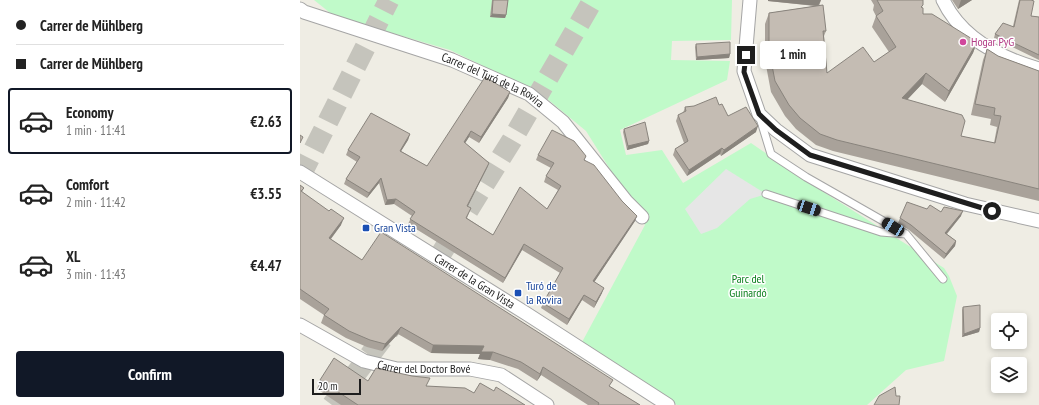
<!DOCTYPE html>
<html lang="en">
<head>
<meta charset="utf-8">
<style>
  body { margin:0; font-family:"PT Sans Narrow",sans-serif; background:#f6f6f6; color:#222; height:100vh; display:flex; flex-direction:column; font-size:15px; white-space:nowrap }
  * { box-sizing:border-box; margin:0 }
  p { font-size:13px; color:#767676 }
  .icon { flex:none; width:22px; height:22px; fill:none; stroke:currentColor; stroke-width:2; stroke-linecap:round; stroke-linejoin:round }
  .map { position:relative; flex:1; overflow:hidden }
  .details { display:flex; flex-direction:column; background:#fff; width:300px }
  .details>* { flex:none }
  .banner { display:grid; align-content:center; height:88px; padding:0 16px; background:#fff }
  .controls { position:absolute; left:691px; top:313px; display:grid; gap:8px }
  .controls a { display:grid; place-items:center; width:36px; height:36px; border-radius:4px; background:#fff; box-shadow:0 2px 6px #0003; font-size:20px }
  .scale { position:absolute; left:12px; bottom:10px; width:49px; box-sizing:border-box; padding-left:4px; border:2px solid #1e1e1e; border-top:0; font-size:11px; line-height:14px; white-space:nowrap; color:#1e1e1e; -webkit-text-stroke:3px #fff; paint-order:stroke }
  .end { position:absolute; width:18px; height:18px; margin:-9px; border:5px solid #1e1e1e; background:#fff; box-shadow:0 0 0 2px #fff }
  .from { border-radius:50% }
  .bubble { position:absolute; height:28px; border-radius:4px; background:#fff; box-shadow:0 2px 6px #0003; font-size:13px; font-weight:700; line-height:28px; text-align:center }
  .car { position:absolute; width:12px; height:24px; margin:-12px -6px; border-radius:5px; box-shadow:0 0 3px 1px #0007; background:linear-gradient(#222 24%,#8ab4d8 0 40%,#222 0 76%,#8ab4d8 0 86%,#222 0) }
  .banner b { display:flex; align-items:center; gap:14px; height:38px; font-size:15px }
  .banner b+b { border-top:1px solid #e0e0e0 }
  .banner i { width:10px; height:10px; background:#222 }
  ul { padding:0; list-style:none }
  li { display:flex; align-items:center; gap:12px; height:66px; margin:0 8px 6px; padding:0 8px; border:2px solid transparent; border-radius:4px }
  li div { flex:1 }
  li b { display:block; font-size:15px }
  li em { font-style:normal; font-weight:700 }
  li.on { border-color:#111827 }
  li>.icon { width:36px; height:36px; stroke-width:1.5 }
  .action { display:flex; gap:8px; margin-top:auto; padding:8px 16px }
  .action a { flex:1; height:46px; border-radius:4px; background:#111827; color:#fff; font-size:16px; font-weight:700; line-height:46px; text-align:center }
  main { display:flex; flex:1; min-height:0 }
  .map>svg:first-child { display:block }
</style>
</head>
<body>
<main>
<section class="details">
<div class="banner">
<b><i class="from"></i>Carrer de Mühlberg</b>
<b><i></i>Carrer de Mühlberg</b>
</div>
<ul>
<li class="on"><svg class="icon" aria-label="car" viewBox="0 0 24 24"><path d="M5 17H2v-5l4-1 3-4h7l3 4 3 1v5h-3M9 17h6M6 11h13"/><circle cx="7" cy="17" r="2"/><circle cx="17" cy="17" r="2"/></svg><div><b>Economy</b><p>1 min · 11:41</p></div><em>€2.63</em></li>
<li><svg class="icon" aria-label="car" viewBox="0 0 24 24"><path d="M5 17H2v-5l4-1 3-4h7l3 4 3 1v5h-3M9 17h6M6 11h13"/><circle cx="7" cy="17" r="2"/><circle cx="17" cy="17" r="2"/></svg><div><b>Comfort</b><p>2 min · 11:42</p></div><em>€3.55</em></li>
<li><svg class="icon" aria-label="car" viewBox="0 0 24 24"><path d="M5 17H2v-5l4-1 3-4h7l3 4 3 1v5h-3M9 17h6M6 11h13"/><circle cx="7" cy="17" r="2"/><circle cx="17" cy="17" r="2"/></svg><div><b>XL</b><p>3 min · 11:43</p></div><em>€4.47</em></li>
</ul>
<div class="action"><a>Confirm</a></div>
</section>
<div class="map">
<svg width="739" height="405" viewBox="0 0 739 405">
  <rect width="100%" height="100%" fill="#efede4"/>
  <path fill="#c0fac9" d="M 14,0 L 432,0 L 431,40 L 372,41 L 371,60 L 430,61 L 427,80 L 320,130 L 326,155 L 362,150 L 383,183 L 451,143 L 506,181 L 644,268 L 649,276 L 657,296 L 644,361 L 606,370 L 567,405 L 377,405 L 281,344 L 345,225 L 286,131 L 240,93 L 150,50 L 34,16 Z"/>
  <path fill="#e6e6e6" d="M 426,169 L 466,194 L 450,199 L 417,228 L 401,234 L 385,209 Z"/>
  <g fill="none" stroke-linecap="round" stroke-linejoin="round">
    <path stroke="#c5c4bc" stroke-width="21" stroke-dasharray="21 10" stroke-linecap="butt" d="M 0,177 L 89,0
      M 119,289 L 212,140 L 293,0
      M 32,405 L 92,326"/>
    <defs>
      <path id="service" d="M 460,118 L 471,154 L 506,177 L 606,234 L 581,232 L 466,194
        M 606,234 L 643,279"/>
      <g id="minor">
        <path d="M 450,0 L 444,71 L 459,114 L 476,130 L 510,155 L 665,204 L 739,221"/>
        <path d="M 643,0 C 661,38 700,58 739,69"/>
        <path id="s1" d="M 0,9 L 4,12 L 152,60 L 229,94 L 263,122 L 326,201 L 342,217"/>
        <path id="s2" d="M 0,172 L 227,314 L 368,405"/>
        <path id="s3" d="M 0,325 L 64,361 L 97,369 L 170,369 L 201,375 L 247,405"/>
      </g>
    </defs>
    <use href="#service" stroke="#a5a5a5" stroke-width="9"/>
    <use href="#minor" stroke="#a5a5a5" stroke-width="15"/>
    <use href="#service" stroke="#fff" stroke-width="7"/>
    <use href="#minor" stroke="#fff" stroke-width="13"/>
  </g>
  <path fill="#a9a29a" d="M 192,0 L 208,0 L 206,15 L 205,18 L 190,17 Z
    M 468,0 L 521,0 L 519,6 L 526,31 L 524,36 L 527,73 L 574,62 L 589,52 L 572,27 L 576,16 L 573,10 L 574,5 L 571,0 L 623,0 L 622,8 L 623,14 L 677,42 L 673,53 L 645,102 L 622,84 L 607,100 L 661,136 L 694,143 L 697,127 L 690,125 L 691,119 L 671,115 L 683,60 L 687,49 L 698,56 L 739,71 L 739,201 L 533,151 L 516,145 L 496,129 L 485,116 L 471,92 L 465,60 L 465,24 L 469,13 L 515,6 L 468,1 Z
    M 652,0 L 672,0 L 658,9 Z
    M 719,0 L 731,0 L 731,16 L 739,17 L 739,60 L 694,38 L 695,34 L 713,26 Z
    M 396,44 L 430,54 L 429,58 L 396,60 L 395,47 Z
    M 210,92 L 208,98 L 179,143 L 169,137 L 165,143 L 189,163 L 187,168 L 167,206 L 171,208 L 167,218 L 193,235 L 247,209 L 258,190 L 244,182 L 246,176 L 251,168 L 236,160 L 238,155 L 286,156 L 284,160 L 322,201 L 337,216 L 335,221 L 294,282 L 302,293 L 294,308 L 282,300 L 267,325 L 241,308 L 243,303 L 260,273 L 222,250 L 203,283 L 108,224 L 112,216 L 94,204 L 85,205 L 79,183 L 67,198 L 44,184 L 46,179 L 57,162 L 46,155 L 48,150 L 110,134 L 108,140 L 101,151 L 127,166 Z
    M 419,105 L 428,116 L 456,132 L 421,156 L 420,154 L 387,176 L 373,155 L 375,149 L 384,143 L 376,121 L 378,115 L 383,113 L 385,107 Z
    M 324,129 L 349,141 L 348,144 L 327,150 L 323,132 Z
    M 0,185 L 4,188 L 2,192 L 41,225 L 31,239 L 62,260 L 311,387 L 340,405 L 288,405 L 241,375 L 237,381 L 218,369 L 190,360 L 178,359 L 180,354 L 131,353 L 98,334 L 82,351 L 67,347 L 46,338 L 21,323 L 24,315 L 0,299 Z
    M 627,209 L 641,212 L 661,216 L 647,234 L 656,241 L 655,246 L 644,259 L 609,230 L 598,223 L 600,218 Z
    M 663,307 L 680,328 L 679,332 L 662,337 L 662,310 Z
    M 20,380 L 68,381 L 127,386 L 174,393 L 194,391 L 225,405 L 41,405 L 17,389 Z"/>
  <path fill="#89847d" d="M 468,0 L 521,0 L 518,6 L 468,1 Z
    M 661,0 L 672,0 L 658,9 Z
    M 192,14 L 206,15 L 205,18 L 190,17 Z
    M 677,42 L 673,53 L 645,102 L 649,91 Z
    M 430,54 L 429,58 L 396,60 L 397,57 Z
    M 626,73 L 622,84 L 598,109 L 602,98 Z
    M 210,92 L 208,98 L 179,143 L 181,137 Z
    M 458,126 L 456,132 L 421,156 L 424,150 Z
    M 171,131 L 169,137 L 162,148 L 164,142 Z
    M 110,134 L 108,140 L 98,156 L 100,151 Z
    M 349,141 L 348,144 L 327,150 L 328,146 Z
    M 422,148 L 420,154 L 387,176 L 389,170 Z
    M 189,163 L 187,168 L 165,212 L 167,206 Z
    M 81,178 L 79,183 L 67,198 L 69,193 Z
    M 96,199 L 94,204 L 85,205 L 87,200 Z
    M 663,211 L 661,216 L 643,238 L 645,233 Z
    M 337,216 L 335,221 L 291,287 L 293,281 Z
    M 44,218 L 41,225 L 26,245 L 29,238 Z
    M 656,241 L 655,246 L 644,259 L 646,254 Z
    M 224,244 L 222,250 L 203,283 L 205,278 Z
    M 304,288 L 302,293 L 294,308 L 296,302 Z
    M 284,295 L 282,300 L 267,325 L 269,319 Z
    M 101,327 L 98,334 L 82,351 L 85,344 Z
    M 680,328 L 679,332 L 662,337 L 664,334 Z
    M 133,345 L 184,346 L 193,352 L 190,360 L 178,359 L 180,354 L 131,353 Z
    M 243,367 L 241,375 L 237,381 Z"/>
  <path fill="#c4bcb3" stroke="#89847d" d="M 193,0 L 208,0 L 206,15 L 192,14 Z
    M 577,0 L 623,0 L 623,5 L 621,7 L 623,8 L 623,14 L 632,14 L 677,42 L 649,91 L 626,73 L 602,98 L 662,115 L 665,121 L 661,136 L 695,143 L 701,116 L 694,115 L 695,108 L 675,104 L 687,49 L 698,56 L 739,71 L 739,189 L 537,140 L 520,134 L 500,118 L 489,105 L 475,81 L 469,50 L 469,13 L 523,5 L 525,22 L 526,31 L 523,31 L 527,73 L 563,47 L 574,62 L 596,47 L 576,16 L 583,11 Z
    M 720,0 L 731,0 L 734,1 L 731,16 L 739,17 L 739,55 L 695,34 L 703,23 L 714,27 Z
    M 430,42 L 430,54 L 397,57 L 396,44 Z
    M 185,77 L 210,92 L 181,137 L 171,131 L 164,142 L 189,163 L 167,206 L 171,208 L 166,218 L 193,235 L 220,187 L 247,209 L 261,186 L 246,176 L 254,163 L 238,155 L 252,130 L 274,141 L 286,156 L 284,160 L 294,165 L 322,201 L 337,216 L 293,281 L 304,288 L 296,302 L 284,295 L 269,319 L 243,303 L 263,268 L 224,244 L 205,278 L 110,219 L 115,212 L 96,199 L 87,200 L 81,178 L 69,193 L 46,179 L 60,157 L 48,150 L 71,113 L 110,134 L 100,151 L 127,166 Z
    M 416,97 L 419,105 L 422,104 L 428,116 L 446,107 L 458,126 L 424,150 L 422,148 L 389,170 L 375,149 L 388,141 L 378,115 L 386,111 L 385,107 L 394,106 Z
    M 345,122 L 349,141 L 328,146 L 324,129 Z
    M 0,135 L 3,137 L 0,143 Z
    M 0,185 L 4,188 L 1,191 L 29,211 L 31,209 L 44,218 L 29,238 L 62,260 L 81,232 L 313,380 L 309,386 L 340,405 L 298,405 L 299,403 L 243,367 L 240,374 L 221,362 L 193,352 L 181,352 L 184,346 L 133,345 L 101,327 L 85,344 L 70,340 L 49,331 L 24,315 L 29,309 L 0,289 Z
    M 607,202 L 627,209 L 630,205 L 641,212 L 644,207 L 663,211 L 645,233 L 656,241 L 646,254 L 611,225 L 600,218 Z
    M 680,305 L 680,328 L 664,334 L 663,307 Z
    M 34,358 L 68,381 L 76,368 L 112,376 L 130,378 L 126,386 L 165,388 L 174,393 L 180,383 L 194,391 L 196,387 L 225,405 L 58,405 L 20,380 Z
    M 595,387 L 596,396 L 600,396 L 599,405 L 574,405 L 579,396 Z"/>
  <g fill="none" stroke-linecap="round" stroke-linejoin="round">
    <path stroke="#1e1e1e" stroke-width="5" d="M 446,55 L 444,72 L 459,114 L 476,130 L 510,155 L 692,211"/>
  </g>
  <circle fill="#d1479c" stroke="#fff" stroke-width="1.5" cx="663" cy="42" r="4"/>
  <g fill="#1a4fb4" stroke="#fff" stroke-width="1.5">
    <rect x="62" y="224" width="8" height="8" rx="2"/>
    <rect x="214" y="289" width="8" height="8" rx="2"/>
  </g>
  <g text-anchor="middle" stroke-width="3" stroke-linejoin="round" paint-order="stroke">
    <g font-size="12" fill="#b23c85" stroke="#fff" text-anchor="start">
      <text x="671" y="46">Hogar PyG</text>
    </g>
    <g font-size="12" fill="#1e1e1e" stroke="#fff">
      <text dy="4" stroke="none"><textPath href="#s1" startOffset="206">Carrer del Turó de la Rovira</textPath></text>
      <text dy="4" stroke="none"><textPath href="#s2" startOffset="206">Carrer de la Gran Vista</textPath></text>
      <text dy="4" stroke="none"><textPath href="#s3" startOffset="134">Carrer del Doctor Bové</textPath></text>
    </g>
    <g font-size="12" fill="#164399" stroke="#fff" text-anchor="start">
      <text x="74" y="232">Gran Vista</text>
      <text x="226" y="290">Turó de<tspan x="226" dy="14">la Rovira</tspan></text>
    </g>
    <g font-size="12" fill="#0a7f1c" stroke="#fff">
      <text x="448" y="283">Parc del<tspan x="448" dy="14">Guinardó</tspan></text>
    </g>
  </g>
</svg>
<div class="controls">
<a><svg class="icon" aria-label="locate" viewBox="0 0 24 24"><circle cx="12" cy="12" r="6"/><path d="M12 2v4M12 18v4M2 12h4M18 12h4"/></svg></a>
<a><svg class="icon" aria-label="layers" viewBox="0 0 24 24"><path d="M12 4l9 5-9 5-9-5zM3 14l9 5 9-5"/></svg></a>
</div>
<div class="scale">20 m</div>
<i class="end from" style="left:692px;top:211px"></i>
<i class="end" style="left:446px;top:55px"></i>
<div class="bubble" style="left:460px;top:41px;width:66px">1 min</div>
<i class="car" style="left:509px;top:208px;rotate:108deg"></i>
<i class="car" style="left:593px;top:227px;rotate:301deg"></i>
</div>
</main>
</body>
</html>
